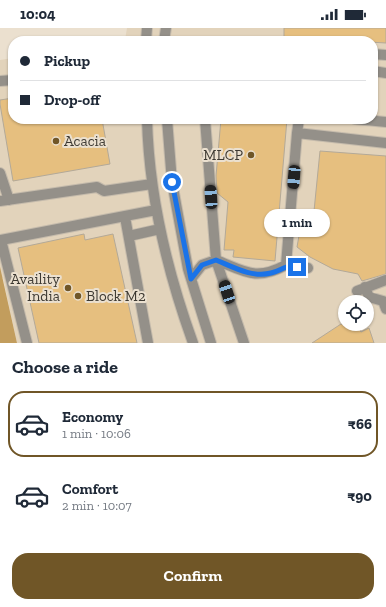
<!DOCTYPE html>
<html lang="en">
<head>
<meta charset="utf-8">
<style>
  body { margin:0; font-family:"Zilla Slab",serif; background:#f2f2f3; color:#1f2937; height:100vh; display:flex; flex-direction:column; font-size:15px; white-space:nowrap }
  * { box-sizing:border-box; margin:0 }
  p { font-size:13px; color:#747a83 }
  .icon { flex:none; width:22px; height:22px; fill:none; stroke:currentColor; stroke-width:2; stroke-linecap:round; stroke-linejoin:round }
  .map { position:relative; height:315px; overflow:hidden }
  .details { display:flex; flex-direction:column; background:#fff; flex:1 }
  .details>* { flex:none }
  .hud { position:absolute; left:8px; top:8px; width:370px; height:88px; border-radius:16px; box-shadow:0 1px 3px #0004; display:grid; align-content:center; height:88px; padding:0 12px; background:#fff }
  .buttons { position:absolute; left:338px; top:267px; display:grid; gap:8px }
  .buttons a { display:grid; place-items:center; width:36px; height:36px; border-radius:50%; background:#fff; box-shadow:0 1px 3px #0004; font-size:20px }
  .end { position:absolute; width:18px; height:18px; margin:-9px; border:5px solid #1a73e8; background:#fff; box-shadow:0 0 0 2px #fff }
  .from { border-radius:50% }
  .bubble { position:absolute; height:28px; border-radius:14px; background:#fff; box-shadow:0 1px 3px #0004; font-size:13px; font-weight:700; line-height:28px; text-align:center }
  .car { position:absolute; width:12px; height:24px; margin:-12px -6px; border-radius:5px; box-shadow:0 0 3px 1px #0007; background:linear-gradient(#222 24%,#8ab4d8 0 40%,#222 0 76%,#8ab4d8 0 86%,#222 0) }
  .hud b { display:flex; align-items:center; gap:14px; height:38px; font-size:15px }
  .hud b+b { border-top:1px solid #e0e1e3 }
  .hud i { width:10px; height:10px; background:#1f2937 }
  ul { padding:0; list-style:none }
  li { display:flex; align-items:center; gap:12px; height:66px; margin:0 8px 6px; padding:0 4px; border:2px solid transparent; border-radius:16px }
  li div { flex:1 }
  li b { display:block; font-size:15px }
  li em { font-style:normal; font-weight:700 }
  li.current { border-color:#705627 }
  li>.icon { width:36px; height:36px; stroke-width:1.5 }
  h2 { padding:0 12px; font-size:18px; line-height:48px }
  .cta { display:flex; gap:8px; margin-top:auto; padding:8px 12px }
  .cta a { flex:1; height:46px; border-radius:16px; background:#705627; color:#fff; font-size:16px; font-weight:700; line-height:46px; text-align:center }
  .status { display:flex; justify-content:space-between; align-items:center; height:28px; padding:0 20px; background:#fff; direction:ltr }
  .status svg { height:11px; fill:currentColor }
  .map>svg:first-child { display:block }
</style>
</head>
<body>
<div class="status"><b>10:04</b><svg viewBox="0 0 49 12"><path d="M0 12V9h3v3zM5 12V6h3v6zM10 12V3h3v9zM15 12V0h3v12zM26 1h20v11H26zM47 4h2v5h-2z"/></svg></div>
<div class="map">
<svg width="386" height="315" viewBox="0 0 386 315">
  <rect width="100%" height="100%" fill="#ebe0cf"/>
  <path fill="#e2d3bb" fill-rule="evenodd" d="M 127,0 L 386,0 L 386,315 L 17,315 L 3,250 L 0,250 L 0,32 L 13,30 L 13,91 L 373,91 L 373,13 L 119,13 L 125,12 ZM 345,274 L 367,274 L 367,296 L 345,296 Z"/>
  <path fill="#c29d5d" d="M 0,239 L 17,315 L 0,315 Z"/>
  <path fill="#e6bf7f" stroke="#b3a998" d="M 284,0 L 386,0 L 386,15 L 284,9 Z
    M 13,70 L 13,91 L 102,91 L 110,136 L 13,153 L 0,76 L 0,72 Z
    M 221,91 L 287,91 L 275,233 L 233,229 L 234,222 L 224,222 L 228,174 L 217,165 L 216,148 Z
    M 320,123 L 386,128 L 386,246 L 362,253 L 358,246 L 333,241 L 310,229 L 297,219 L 300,202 L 312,203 Z
    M 84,206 L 85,212 L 113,206 L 137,315 L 39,315 L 18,220 Z
    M 341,296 L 358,296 L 361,304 L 369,300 L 374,315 L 312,315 Z"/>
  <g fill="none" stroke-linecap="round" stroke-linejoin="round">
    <defs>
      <path id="minor" d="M 146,13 L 147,0
        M 164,13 L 166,0
        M 373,26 L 386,27
        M 373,43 L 386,45
        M 0,53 L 13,52
        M 147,91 C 149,168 167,243 193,315
        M 167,91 L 172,154 L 188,241 L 211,315
        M 205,91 L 216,232 L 244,315
        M 355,91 L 386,94
        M 297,105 L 299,91
        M 0,145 L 9,172
        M 0,173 L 97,159 L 104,163 L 152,156
        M 125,189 L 148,315
        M 129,208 L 160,201
        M 308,240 L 286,237 L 297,105 L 386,115
        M 191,251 L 202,237 L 216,232 C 246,244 256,253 286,237
        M 365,259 L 369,269 L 383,273 L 386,281
        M 357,263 L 386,252
        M 27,315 L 1,212 L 156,182"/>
    </defs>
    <use href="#minor" stroke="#c5bbac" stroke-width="12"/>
    <use href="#minor" stroke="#949089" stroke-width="10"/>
  </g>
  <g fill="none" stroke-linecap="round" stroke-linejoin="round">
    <path stroke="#1a73e8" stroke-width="5" d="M 172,154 L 191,251 L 202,237 L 216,232 C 233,239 252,250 271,245 C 283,242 283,237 297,239"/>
  </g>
  <g fill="#705627" stroke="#ebe0cf" stroke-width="1.5">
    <circle cx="56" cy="113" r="4"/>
    <circle cx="251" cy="127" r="4"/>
    <circle cx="68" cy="260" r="4"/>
    <circle cx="78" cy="268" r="4"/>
  </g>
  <g text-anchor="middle" stroke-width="4" stroke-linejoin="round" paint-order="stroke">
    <g font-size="15" fill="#3d3932" stroke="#ebe0cf" text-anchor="start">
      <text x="64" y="118">Acacia</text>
      <text x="243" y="132" text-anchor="end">MLCP</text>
      <text x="60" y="256" text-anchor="end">Availity<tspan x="60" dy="17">India</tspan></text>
      <text x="86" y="273">Block M2</text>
    </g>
  </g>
</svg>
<div class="buttons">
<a><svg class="icon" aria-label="locate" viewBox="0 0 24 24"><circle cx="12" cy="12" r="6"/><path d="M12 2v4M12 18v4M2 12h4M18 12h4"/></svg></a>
</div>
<i class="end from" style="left:172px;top:154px"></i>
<i class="end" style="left:297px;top:239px"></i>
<div class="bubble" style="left:264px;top:181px;width:66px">1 min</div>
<i class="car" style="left:294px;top:149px;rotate:185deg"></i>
<i class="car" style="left:211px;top:169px;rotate:356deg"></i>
<i class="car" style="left:227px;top:264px;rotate:342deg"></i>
<div class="hud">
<b><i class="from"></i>Pickup</b>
<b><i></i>Drop-off</b>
</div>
</div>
<section class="details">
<h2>Choose a ride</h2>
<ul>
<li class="current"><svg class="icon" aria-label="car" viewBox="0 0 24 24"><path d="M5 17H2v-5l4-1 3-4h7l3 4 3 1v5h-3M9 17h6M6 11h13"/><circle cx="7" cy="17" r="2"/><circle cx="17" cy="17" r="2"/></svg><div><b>Economy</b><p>1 min · 10:06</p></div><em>₹66</em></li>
<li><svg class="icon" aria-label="car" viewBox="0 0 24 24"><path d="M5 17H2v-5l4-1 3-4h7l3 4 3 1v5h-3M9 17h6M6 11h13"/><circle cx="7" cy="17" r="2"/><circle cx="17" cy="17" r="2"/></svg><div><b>Comfort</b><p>2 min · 10:07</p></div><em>₹90</em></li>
</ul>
<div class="cta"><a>Confirm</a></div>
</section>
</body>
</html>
